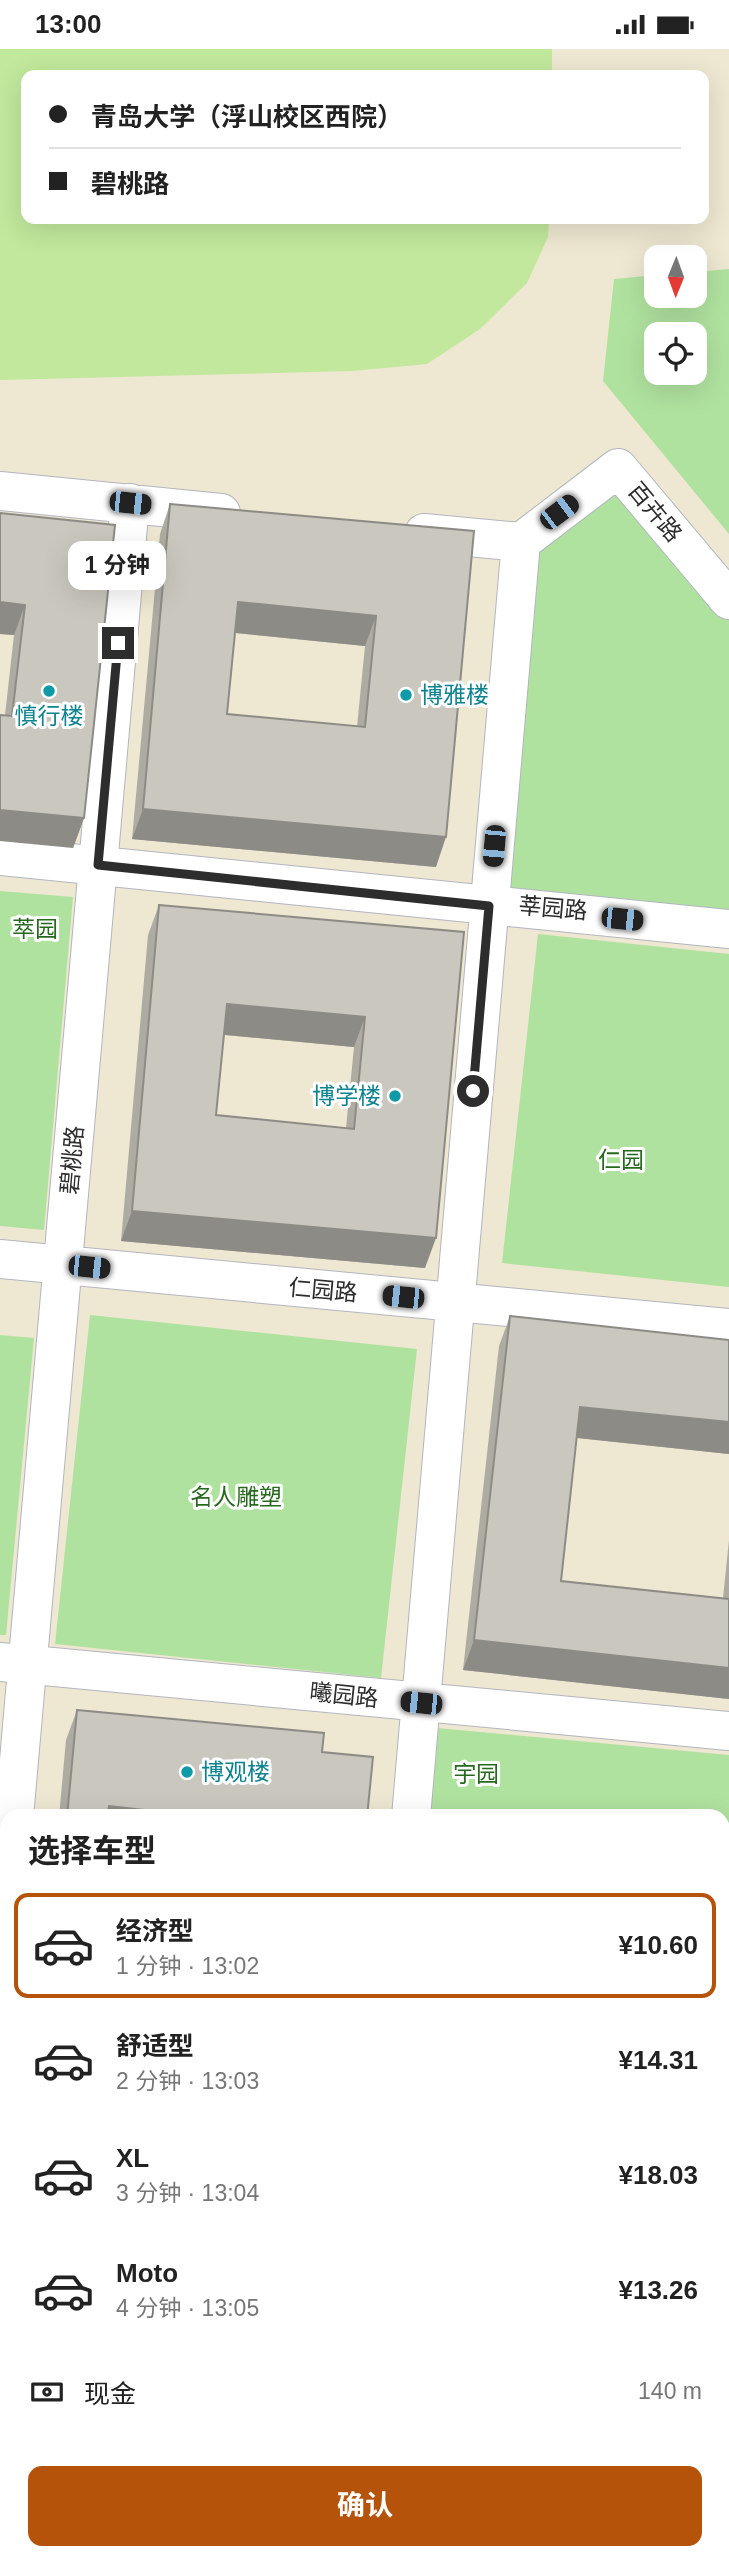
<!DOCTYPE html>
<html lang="zh">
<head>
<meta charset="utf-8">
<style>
  body { margin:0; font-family:Helvetica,"Noto Sans SC",sans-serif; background:#f6f6f6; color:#222; height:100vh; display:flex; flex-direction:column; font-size:26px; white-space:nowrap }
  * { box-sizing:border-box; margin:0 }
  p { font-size:23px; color:#767676 }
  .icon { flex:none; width:38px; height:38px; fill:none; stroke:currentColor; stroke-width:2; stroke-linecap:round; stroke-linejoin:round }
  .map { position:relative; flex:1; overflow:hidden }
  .side { position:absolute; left:0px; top:1760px; width:730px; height:751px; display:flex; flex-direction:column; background:#fff; border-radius:21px 21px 0 0; box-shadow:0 7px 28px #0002 }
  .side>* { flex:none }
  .hud { position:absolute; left:21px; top:21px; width:688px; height:154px; border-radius:14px; box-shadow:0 7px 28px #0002; display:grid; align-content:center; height:154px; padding:0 28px; background:#fff }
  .needle { width:46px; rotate:181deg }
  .fabs { position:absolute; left:644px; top:196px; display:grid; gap:14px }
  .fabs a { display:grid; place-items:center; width:63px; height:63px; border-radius:14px; background:#fff; box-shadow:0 7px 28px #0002; font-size:35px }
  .end { position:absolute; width:32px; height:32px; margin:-16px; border:9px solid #2d2d2d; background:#fff; box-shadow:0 0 0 4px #fff }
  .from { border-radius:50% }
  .bubble { position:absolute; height:49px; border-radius:14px; background:#fff; box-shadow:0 7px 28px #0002; font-size:23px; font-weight:700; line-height:49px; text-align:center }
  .car { position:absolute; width:21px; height:42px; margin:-21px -10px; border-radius:9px; box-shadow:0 0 5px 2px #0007; background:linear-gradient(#222 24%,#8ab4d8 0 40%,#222 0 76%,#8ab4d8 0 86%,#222 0) }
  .hud b { display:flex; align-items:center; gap:24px; height:66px; font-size:26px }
  .hud b+b { border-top:2px solid #e0e0e0 }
  .hud i { width:18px; height:18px; background:#222 }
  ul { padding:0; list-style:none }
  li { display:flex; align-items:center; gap:21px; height:105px; margin:0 14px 10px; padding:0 14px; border:4px solid transparent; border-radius:14px }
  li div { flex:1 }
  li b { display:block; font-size:26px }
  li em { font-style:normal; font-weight:700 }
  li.on { border-color:#b45309 }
  li>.icon { width:63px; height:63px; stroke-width:1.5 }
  h2 { padding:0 28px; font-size:32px; line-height:84px }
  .pay { display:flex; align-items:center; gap:18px; height:77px; padding:0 28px; font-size:26px }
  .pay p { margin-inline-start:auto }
  .primary-button { display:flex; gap:14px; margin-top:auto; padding:14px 28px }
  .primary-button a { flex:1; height:80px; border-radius:14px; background:#b45309; color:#fff; font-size:28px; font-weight:700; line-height:80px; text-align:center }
  .status { display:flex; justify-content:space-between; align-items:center; height:49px; padding:0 35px; background:#fff; direction:ltr }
  .status svg { height:19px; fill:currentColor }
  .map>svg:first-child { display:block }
</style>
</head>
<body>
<div class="status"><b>13:00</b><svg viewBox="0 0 49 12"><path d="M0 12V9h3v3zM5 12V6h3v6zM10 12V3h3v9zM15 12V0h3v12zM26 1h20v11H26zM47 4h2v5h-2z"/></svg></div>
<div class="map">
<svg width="729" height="2510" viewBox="0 0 729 2510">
  <rect width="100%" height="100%" fill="#eee9e0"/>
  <path fill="#eee7d1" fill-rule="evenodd" d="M 0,0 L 729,0 L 729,2510 L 0,2510 ZM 26,26 L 704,26 L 704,170 L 26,170 ZM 656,208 L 695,208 L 695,247 L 656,247 ZM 656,285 L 695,285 L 695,324 L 656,324 ZM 7,1768 L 723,1768 L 723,2504 L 7,2504 Z"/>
  <path fill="#b0e29f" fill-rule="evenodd" d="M 729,220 L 729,485 L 603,332 L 614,230 L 656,226 L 656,247 L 695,247 L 695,223 ZM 695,285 L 695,324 L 656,324 L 656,285 Z
    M 620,431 L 729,568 L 729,863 L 500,841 L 534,499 Z
    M 0,842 L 73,848 L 44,1181 L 0,1177 Z
    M 538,885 L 729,905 L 729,1238 L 502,1214 Z
    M 90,1266 L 417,1300 L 381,1629 L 55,1595 Z
    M 0,1286 L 34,1289 L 6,1586 L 0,1586 Z
    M 437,1679 L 729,1706 L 729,2060 L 723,2059 L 723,1768 L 429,1768 Z
    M 4,2029 L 7,2029 L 7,2146 L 0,2137 Z
    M 368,2504 L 540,2504 L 592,2510 L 368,2510 Z"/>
  <path fill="#c1e89c" d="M 0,0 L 552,0 L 552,26 L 26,26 L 26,170 L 549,170 L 548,188 L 527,234 L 480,280 L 427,315 L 352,322 L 0,331 Z"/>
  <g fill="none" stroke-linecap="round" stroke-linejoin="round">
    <defs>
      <path id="minor" d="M 0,442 L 221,464
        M 424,484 L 521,493 L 618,419 L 729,551
        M 0,807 L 729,880
        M 0,1210 L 729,1279
        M 0,1613 L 729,1682
        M 14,1768 L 130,454
        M 411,1768 L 521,493
        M 0,1924 L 7,1845
        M 0,2017 L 7,2018
        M 723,2085 L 729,2085
        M 0,2156 L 7,2165
        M 286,2504 L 291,2510
        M 707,2504 L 729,2506
        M 347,2510 L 348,2504"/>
    </defs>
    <use href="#minor" stroke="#b3b5c0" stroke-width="40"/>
    <use href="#minor" stroke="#fff" stroke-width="38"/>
  </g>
  <path fill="#aeaba3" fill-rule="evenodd" d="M 170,455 L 474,482 L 436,818 L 132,790 L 160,485 ZM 235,584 L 365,597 L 357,678 L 227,665 Z
    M 0,464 L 84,769 L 73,799 L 5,666 L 14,586 L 0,585 Z
    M 159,856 L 464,883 L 425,1219 L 121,1192 L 148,886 ZM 224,986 L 354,998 L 346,1079 L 216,1066 Z
    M 510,1267 L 729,1405 L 576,1389 L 561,1532 L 723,1549 L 729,1491 L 729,1650 L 463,1621 L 499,1297 Z
    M 77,1661 L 322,1703 L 367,1768 L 59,1768 L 66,1691 Z
    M 7,2184 L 7,2361 L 0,2353 L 0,2347 L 6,2331 L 0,2325 L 0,2190 Z"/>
  <path fill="#8d8b85" d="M 0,553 L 25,556 L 14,586 L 0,585 Z
    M 238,553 L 376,567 L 365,597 L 227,583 Z
    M 143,760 L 446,788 L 436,818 L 132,790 Z
    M 0,761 L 84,769 L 73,799 L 0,792 Z
    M 227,955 L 365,968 L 354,998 L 216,985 Z
    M 132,1162 L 436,1189 L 425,1219 L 121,1192 Z
    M 580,1358 L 729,1373 L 729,1405 L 569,1388 Z
    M 474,1591 L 729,1619 L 729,1650 L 463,1621 Z
    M 109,1757 L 207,1768 L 105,1768 Z
    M 161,2504 L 208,2504 L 197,2510 L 150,2510 Z"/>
  <path fill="#cac7be" stroke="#8d8b85" stroke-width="2" fill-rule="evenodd" d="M 170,455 L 474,482 L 446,788 L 143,760 ZM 238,553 L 376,567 L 365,678 L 227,665 Z
    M 0,464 L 115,476 L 84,769 L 0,761 L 0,666 L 12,667 L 25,556 L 0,553 Z
    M 159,856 L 464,883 L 436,1189 L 132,1162 ZM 227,955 L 365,968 L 354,1080 L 216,1066 Z
    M 510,1267 L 729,1291 L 729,1373 L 580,1358 L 561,1532 L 729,1550 L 729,1619 L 474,1591 Z
    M 77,1661 L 324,1684 L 322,1703 L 373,1708 L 367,1768 L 207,1768 L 109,1757 L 107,1768 L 67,1768 Z
    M 723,2098 L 729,2099 L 729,2364 L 723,2421 Z
    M 7,2184 L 7,2290 L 0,2282 L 0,2190 Z
    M 48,2504 L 161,2504 L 150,2510 L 37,2510 Z"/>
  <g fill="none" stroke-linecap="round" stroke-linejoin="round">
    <path stroke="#2d2d2d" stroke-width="9" d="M 118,594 L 98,816 L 489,857 L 473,1042"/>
  </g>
  <g fill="#0f9aa8" stroke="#fff" stroke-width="2.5">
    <circle cx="49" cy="642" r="7"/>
    <circle cx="406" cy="646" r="7"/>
    <circle cx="395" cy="1047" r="7"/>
    <circle cx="187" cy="1723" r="7"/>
  </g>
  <g text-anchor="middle" stroke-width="6" stroke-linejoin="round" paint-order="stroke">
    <g font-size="23" fill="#2d2d2d" stroke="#fff">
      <text transform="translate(655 463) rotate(50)" y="8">百卉路</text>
      <text transform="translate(553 859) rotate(5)" y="8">莘园路</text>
      <text transform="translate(72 1111) rotate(-85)" y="8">碧桃路</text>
      <text transform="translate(323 1241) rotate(5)" y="8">仁园路</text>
      <text transform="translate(344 1646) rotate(6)" y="8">曦园路</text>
    </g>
    <g font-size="23" fill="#0d838f" stroke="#fff" text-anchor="start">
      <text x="420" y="654">博雅楼</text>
      <text x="49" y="675" text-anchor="middle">慎行楼</text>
      <text x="381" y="1055" text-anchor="end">博学楼</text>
      <text x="201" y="1731">博观楼</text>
    </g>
    <g font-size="23" fill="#27691e" stroke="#fff">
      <text x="35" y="888">萃园</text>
      <text x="621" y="1119">仁园</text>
      <text x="236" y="1456">名人雕塑</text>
      <text x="476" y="1733">宇园</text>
    </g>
  </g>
</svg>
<div class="fabs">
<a><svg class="needle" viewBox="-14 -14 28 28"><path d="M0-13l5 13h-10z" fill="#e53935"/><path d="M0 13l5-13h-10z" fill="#767676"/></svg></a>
<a><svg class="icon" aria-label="locate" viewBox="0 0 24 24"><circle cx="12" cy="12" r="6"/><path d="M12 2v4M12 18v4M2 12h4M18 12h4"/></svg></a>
</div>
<i class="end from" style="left:473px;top:1042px"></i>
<i class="end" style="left:118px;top:594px"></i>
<div class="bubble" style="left:68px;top:492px;width:98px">1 分钟</div>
<i class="car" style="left:130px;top:454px;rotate:96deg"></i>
<i class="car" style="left:559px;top:463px;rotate:53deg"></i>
<i class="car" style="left:494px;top:797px;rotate:185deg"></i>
<i class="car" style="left:622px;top:870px;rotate:96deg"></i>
<i class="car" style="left:89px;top:1218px;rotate:96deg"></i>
<i class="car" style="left:403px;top:1248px;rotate:276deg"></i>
<i class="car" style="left:421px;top:1654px;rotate:276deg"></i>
<div class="hud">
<b><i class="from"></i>青岛大学（浮山校区西院）</b>
<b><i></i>碧桃路</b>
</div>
<section class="side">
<h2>选择车型</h2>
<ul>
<li class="on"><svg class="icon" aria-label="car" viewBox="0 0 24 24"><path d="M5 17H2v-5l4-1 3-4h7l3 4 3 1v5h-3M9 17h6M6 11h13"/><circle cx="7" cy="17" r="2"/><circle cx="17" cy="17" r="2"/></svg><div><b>经济型</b><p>1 分钟 · 13:02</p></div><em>¥10.60</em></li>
<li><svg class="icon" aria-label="car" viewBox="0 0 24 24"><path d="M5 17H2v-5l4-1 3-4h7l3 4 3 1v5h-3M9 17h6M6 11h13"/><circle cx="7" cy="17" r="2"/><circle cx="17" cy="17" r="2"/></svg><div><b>舒适型</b><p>2 分钟 · 13:03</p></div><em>¥14.31</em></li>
<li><svg class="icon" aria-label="car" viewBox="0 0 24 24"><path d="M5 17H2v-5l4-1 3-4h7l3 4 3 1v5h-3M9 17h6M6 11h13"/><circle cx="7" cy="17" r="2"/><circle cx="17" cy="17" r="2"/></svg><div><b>XL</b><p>3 分钟 · 13:04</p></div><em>¥18.03</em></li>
<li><svg class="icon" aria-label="car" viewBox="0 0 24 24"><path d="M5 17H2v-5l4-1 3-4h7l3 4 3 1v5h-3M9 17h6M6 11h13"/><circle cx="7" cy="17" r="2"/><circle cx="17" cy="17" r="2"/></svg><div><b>Moto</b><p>4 分钟 · 13:05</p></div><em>¥13.26</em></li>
</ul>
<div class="pay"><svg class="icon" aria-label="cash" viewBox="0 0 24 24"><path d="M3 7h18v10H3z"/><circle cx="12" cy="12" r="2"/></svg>现金<p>140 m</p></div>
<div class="primary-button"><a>确认</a></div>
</section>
</div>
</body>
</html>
